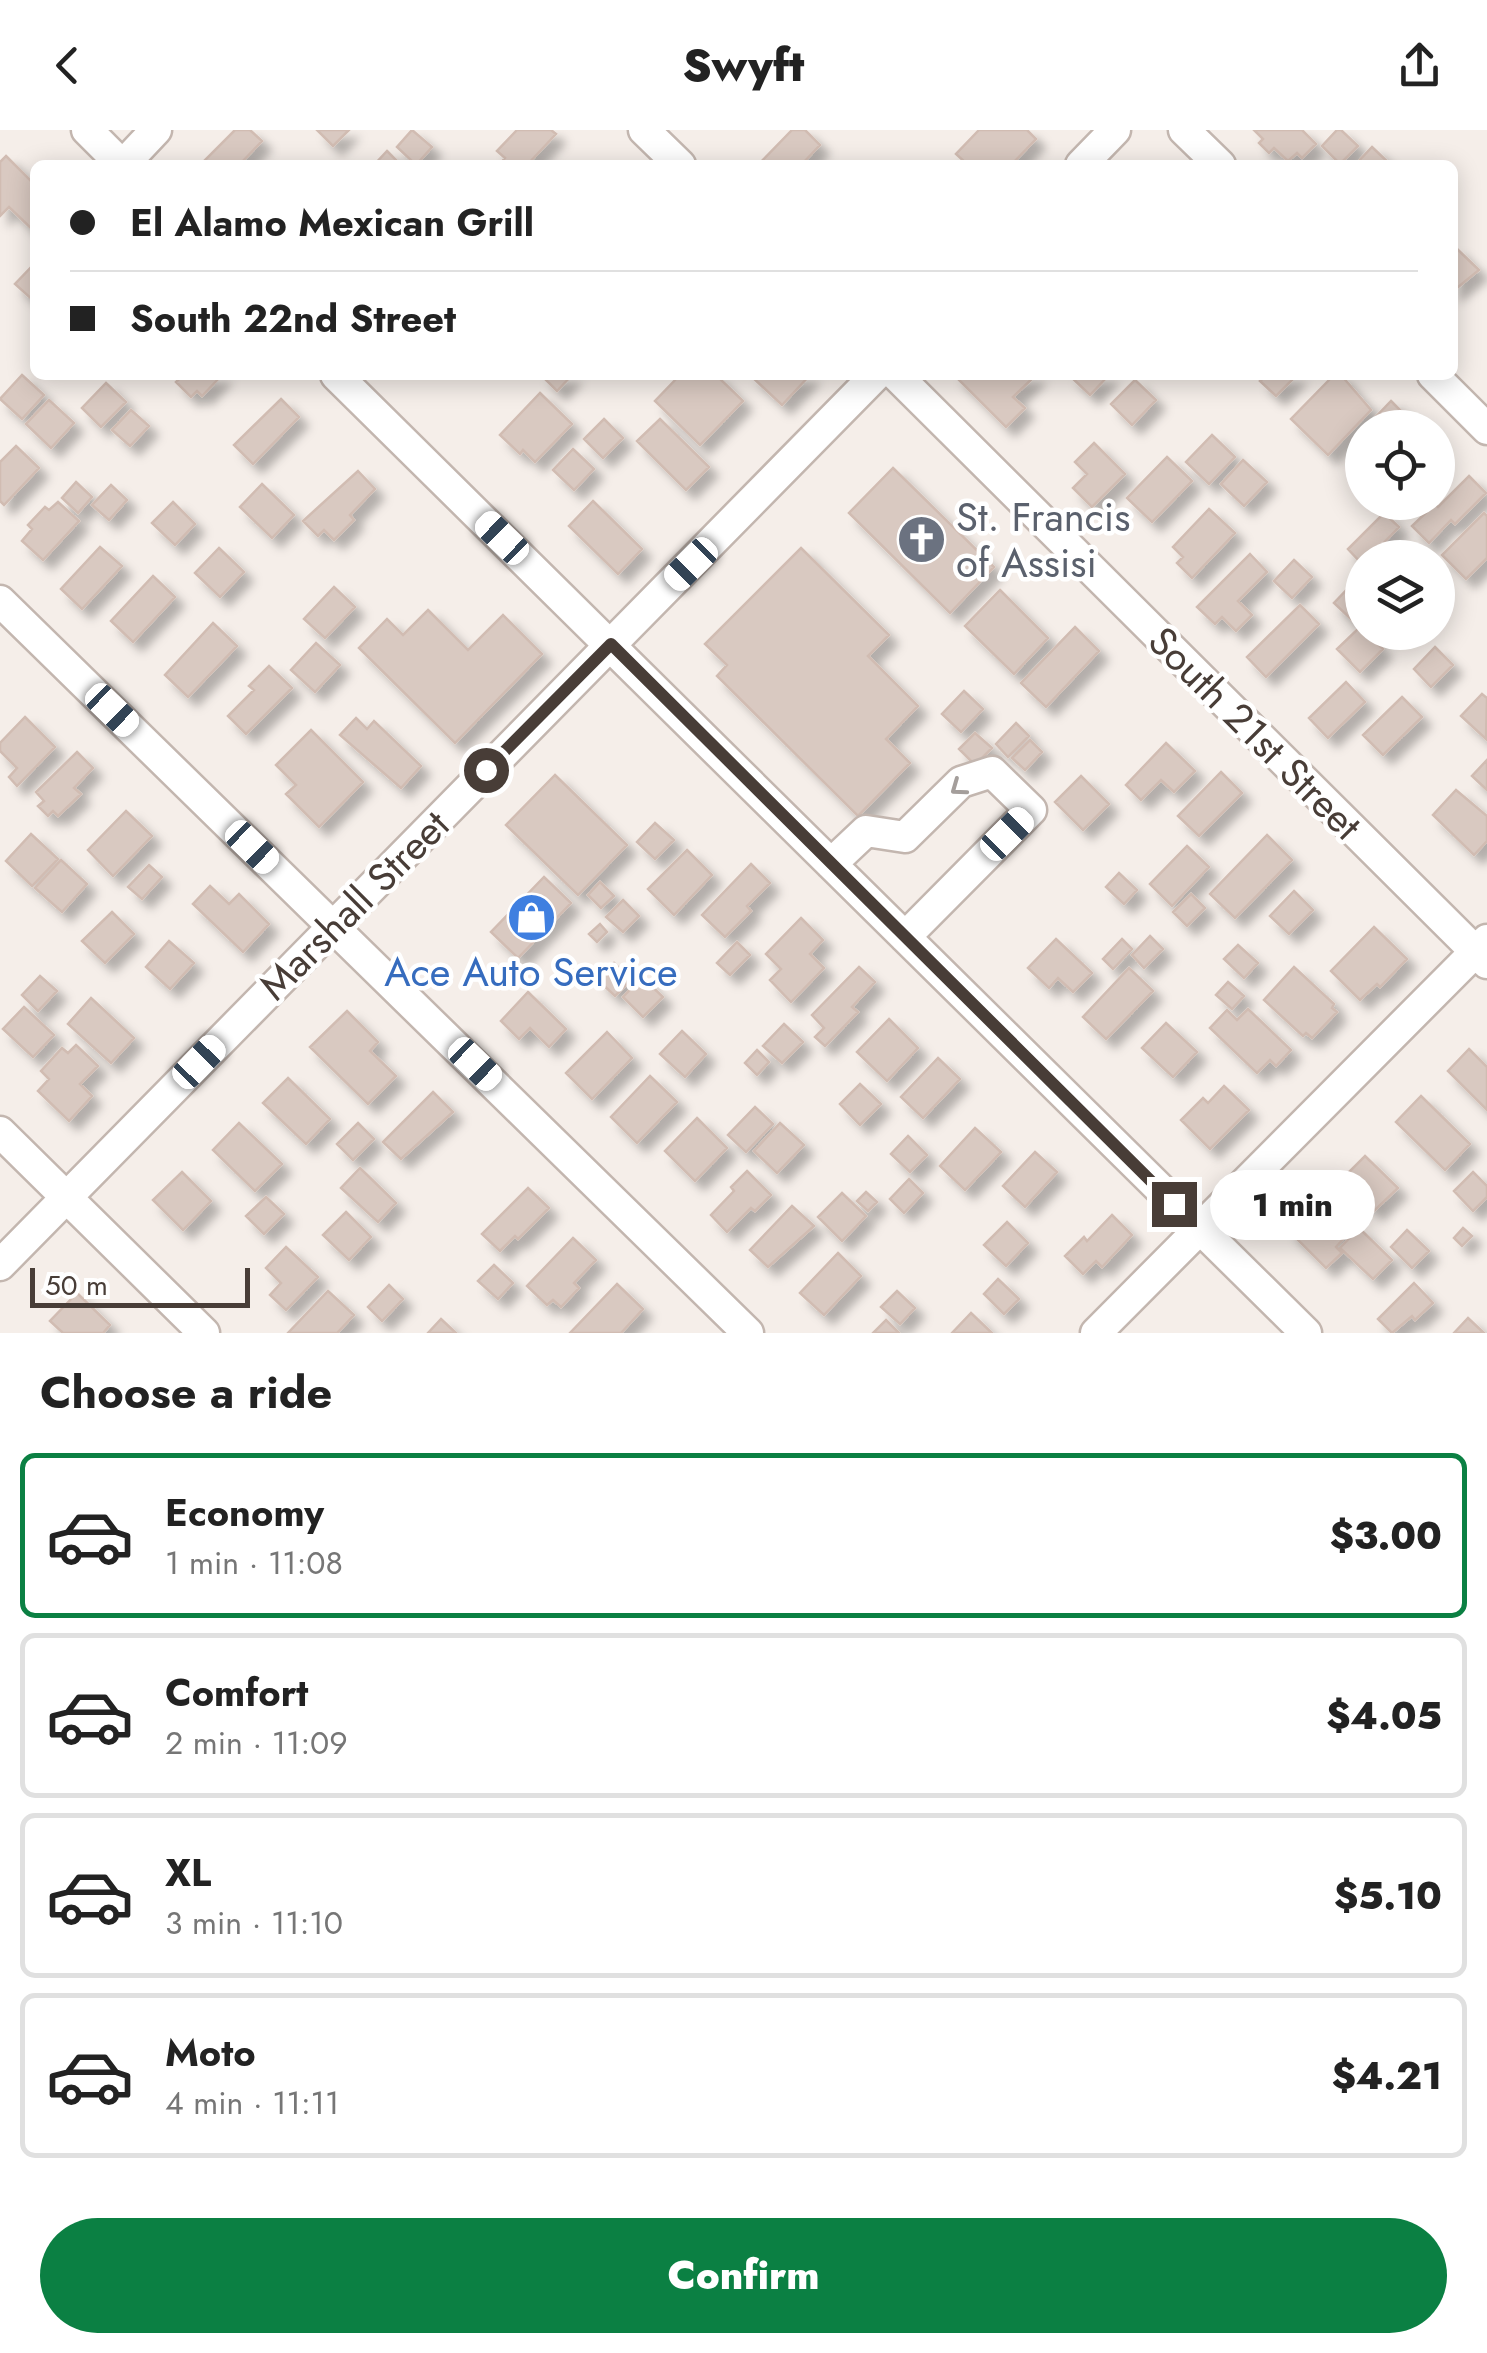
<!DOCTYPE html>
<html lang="en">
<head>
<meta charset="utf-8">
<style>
  body { margin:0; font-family:Jost,sans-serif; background:#f6f6f6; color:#222; height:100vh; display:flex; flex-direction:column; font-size:38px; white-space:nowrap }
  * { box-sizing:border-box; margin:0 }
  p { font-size:32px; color:#767676 }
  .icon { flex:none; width:55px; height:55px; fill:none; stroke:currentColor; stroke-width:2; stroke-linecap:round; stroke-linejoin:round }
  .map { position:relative; height:1203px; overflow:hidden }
  .sheet { display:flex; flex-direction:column; background:#fff; flex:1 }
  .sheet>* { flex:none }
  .guide { position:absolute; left:30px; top:30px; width:1428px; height:220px; border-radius:15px; box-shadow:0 5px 25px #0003; display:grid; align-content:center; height:220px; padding:0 40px; background:#fff }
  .controls { position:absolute; left:1345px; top:280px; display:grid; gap:20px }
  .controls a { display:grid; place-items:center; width:110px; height:110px; border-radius:50%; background:#fff; box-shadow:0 5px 25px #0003; font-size:50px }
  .scale { position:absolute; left:30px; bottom:25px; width:220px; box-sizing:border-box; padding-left:10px; border:5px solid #483d37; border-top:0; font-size:28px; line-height:35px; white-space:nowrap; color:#483d37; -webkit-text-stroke:8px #fff; paint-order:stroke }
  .end { position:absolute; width:45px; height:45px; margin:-22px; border:12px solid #483d37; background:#fff; box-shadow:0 0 0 5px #fff }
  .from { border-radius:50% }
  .bubble { position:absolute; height:70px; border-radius:35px; background:#fff; box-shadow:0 5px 25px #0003; font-size:32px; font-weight:800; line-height:70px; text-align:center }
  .car { position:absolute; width:30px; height:60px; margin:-30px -15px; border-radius:12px; box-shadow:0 0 8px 2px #0007; background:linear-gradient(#fff 24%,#345 0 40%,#fff 0 76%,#345 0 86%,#fff 0) }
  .guide b { display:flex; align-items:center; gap:35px; height:95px; font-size:38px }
  .guide b+b { border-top:2px solid #e0e0e0 }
  .guide i { width:25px; height:25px; background:#222 }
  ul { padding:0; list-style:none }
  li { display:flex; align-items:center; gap:30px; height:165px; margin:0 20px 15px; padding:0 20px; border:5px solid #e0e0e0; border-radius:15px }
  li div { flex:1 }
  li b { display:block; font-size:38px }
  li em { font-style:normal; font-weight:800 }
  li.current { border-color:#0b8043 }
  li>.icon { width:90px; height:90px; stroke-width:1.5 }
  h2 { padding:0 40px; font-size:45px; line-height:120px }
  .action { display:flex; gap:20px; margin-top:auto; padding:20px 40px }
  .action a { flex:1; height:115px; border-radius:60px; background:#0b8043; color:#fff; font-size:40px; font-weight:800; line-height:115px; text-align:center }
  header { display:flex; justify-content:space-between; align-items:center; height:130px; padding:0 40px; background:#fff; font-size:45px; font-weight:800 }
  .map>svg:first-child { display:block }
</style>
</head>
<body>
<header><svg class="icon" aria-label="back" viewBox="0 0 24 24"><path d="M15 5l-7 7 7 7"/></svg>Swyft<svg class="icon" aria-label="share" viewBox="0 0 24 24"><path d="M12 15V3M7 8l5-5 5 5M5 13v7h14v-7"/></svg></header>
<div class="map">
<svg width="1487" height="1203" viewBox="0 0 1487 1203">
  <defs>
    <filter id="shadow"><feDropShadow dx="9" dy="9" stdDeviation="5" flood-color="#0004"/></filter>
  </defs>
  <rect width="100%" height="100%" fill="#f5eee9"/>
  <path fill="#d9c9c1" stroke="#d1bcb2" stroke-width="2.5" filter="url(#shadow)" d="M 235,0 L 250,0 L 262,11 L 239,35 L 207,35 L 204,31 Z
    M 317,0 L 349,0 L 333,16 Z
    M 412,0 L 432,17 L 416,35 L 397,17 Z
    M 517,0 L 551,0 L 556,4 L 527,35 L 499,35 L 505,28 L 497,21 Z
    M 792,0 L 805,0 L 820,15 L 801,35 L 758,35 Z
    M 979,0 L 1027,0 L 1036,9 L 1011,35 L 968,35 L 956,24 Z
    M 1254,0 L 1302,0 L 1316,14 L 1302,28 L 1297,23 L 1288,31 L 1274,18 L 1269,23 L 1259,13 L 1263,9 Z
    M 1337,0 L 1341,0 L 1358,16 L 1340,34 L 1322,16 Z
    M 1372,17 L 1391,35 L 1355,35 Z
    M 387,21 L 401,35 L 374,35 Z
    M 6,26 L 31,51 L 35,47 L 35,102 L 9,77 L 0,86 L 0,32 Z
    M 1455,117 L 1479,140 L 1452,162 L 1452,120 Z
    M 35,133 L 35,172 L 15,154 Z
    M 22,245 L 44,265 L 22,289 L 0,269 Z
    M 183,245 L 222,245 L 202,266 L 197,261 L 191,267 L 176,252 Z
    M 541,245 L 572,245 L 557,261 Z
    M 680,245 L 716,245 L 743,271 L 700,315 L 655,271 Z
    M 750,245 L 810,245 L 782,275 Z
    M 954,245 L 1036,245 L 1013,267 L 1025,278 L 1006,297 Z
    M 1069,245 L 1109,245 L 1090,265 Z
    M 1267,245 L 1297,245 L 1276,266 L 1260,251 Z
    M 1334,245 L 1341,245 L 1371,280 L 1328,325 L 1291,289 Z
    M 1135,250 L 1156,270 L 1132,295 L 1111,274 Z
    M 106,253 L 126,272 L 101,297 L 82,278 Z
    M 540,263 L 572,294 L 535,332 L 523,320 L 520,324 L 500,305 Z
    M 281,269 L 299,287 L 253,334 L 234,315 Z
    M 49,270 L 74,293 L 51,318 L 26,294 Z
    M 1391,271 L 1407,287 L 1396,298 L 1365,298 Z
    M 131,280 L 149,296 L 130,316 L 112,300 Z
    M 604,289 L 623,308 L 603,328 L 584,309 Z
    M 660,289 L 709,337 L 686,360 L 637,311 Z
    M 1212,305 L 1235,327 L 1209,354 L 1186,332 Z
    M 1094,313 L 1125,344 L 1092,377 L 1073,358 L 1087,344 L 1075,332 Z
    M 16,316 L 39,338 L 4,375 L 0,371 L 0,332 Z
    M 573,319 L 594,339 L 574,360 L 553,340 Z
    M 1167,327 L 1192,351 L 1152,392 L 1127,368 Z
    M 1243,330 L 1267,352 L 1244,376 L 1221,354 Z
    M 893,338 L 994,437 L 950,483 L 849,383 Z
    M 358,341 L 375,359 L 350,385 L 354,390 L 334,410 L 324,400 L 318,406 L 303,391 Z
    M 1469,346 L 1486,363 L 1455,394 L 1451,390 L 1429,413 L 1412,396 L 1435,374 L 1438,377 Z
    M 76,352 L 92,367 L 78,383 L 62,368 Z
    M 262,354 L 294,385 L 272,408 L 240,377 Z
    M 111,355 L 127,370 L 109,390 L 92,375 Z
    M 593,371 L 642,419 L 618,444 L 569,396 Z
    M 58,372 L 79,391 L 43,430 L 22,411 L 32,399 L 28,395 L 45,377 L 49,380 Z
    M 173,372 L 195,394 L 175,415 L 152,393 Z
    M 1209,379 L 1235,403 L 1192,448 L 1177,433 L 1183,427 L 1173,417 Z
    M 1384,383 L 1399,397 L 1369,428 L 1362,428 L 1362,434 L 1348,419 Z
    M 1484,383 L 1487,386 L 1487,428 L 1466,449 L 1442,425 Z
    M 100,417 L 122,436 L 82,479 L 61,459 Z
    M 219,418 L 244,442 L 220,467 L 195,443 Z
    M 801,418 L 889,505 L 868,526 L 918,576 L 886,609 L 910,633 L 858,686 L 717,546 L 727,535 L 705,514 Z
    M 1250,424 L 1267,442 L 1238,471 L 1252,485 L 1236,501 L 1222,487 L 1215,494 L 1197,477 Z
    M 1294,430 L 1312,447 L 1292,468 L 1274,451 Z
    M 153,446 L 175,467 L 133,512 L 111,491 Z
    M 1354,452 L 1362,460 L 1362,483 L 1354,492 L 1334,473 Z
    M 334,457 L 355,477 L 325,508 L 304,489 Z
    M 1000,460 L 1048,508 L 1014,544 L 965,496 Z
    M 1300,475 L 1319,494 L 1266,547 L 1247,527 Z
    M 428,480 L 468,520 L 503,485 L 542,524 L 455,613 L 359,518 L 387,489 L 403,505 Z
    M 213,493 L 237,516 L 188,567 L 165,545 Z
    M 1075,497 L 1099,521 L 1046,577 L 1021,553 Z
    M 1360,497 L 1383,519 L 1360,542 L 1337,519 Z
    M 316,513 L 340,535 L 315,562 L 291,540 Z
    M 1435,517 L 1453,535 L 1431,557 L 1414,539 Z
    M 269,536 L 292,558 L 246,604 L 228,586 L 254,560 L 249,556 Z
    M 1346,552 L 1365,572 L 1328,608 L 1309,588 Z
    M 964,561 L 983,579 L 961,602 L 942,584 Z
    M 1482,564 L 1487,568 L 1486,609 L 1461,586 Z
    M 1402,567 L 1422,587 L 1383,625 L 1363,605 Z
    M 25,587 L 55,617 L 17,656 L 9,647 L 17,638 L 0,621 L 0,613 Z
    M 356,588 L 367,599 L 374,591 L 421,636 L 401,658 L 340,605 Z
    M 1016,593 L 1029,606 L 1008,627 L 996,614 Z
    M 311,600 L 363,652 L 319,697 L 286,664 L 296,655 L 276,635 Z
    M 975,603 L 992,618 L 975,635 L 959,619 Z
    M 1030,610 L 1042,622 L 1025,640 L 1012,628 Z
    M 1166,613 L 1195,641 L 1174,662 L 1161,650 L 1141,670 L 1126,655 Z
    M 77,622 L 93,638 L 74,658 L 81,664 L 58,686 L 53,681 L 48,686 L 38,676 L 44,671 L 36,662 Z
    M 1487,630 L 1487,660 L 1472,646 Z
    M 1221,642 L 1242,663 L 1199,706 L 1178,686 Z
    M 555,645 L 627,715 L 578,765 L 506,695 Z
    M 1081,646 L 1109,674 L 1083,700 L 1055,672 Z
    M 1456,660 L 1487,686 L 1487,711 L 1474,725 L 1433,685 Z
    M 126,681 L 152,706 L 113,746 L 88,720 Z
    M 655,693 L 674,710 L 655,729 L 637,712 Z
    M 31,704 L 58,729 L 32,756 L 6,731 Z
    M 1267,705 L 1292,730 L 1235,788 L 1210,764 Z
    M 1187,716 L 1209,737 L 1172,776 L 1150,754 Z
    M 687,720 L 712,745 L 674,785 L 648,759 Z
    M 61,730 L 87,754 L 62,782 L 35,758 Z
    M 751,734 L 770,753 L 747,776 L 751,781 L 725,807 L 702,785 Z
    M 149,735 L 162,747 L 142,769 L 128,757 Z
    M 1119,743 L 1137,760 L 1124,774 L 1106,757 Z
    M 544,747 L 571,773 L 518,828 L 491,802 Z
    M 600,752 L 614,766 L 601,778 L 588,765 Z
    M 210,756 L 229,774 L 239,764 L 269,794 L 243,822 L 193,774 Z
    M 1294,761 L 1313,780 L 1289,804 L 1270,786 Z
    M 1191,764 L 1205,778 L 1187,796 L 1173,782 Z
    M 623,770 L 639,786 L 623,802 L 606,787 Z
    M 112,782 L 134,804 L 105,833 L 82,811 Z
    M 801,788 L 823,810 L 810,824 L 824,838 L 791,872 L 770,850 L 781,839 L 766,824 Z
    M 600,794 L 607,802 L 597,812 L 589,804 Z
    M 1374,797 L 1407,829 L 1380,857 L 1377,854 L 1360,870 L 1331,841 Z
    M 1150,806 L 1163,819 L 1144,838 L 1132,825 Z
    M 1056,809 L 1092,843 L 1073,862 L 1058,848 L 1049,858 L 1028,838 Z
    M 1122,809 L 1132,819 L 1113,839 L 1103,829 Z
    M 169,811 L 194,833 L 170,859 L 146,837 Z
    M 737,812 L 750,825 L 730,845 L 717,833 Z
    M 1238,815 L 1258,833 L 1244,848 L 1224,829 Z
    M 614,833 L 631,850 L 615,866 L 598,850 Z
    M 859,837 L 875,852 L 852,877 L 858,882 L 825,916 L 815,907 L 824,898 L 812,885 Z
    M 1294,837 L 1334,874 L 1332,878 L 1337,882 L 1312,908 L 1306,903 L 1303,906 L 1264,870 Z
    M 1129,838 L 1153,861 L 1106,909 L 1083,887 Z
    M 40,846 L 57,861 L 38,881 L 22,865 Z
    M 642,847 L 663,867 L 643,887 L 623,867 Z
    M 1228,852 L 1244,866 L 1232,879 L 1216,865 Z
    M 528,862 L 566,899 L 549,917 L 530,898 L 519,909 L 501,891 Z
    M 91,868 L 134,908 L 111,933 L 68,894 Z
    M 24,877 L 54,905 L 33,927 L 3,899 Z
    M 1248,879 L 1291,920 L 1276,936 L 1270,930 L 1257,943 L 1210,898 L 1227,880 L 1237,890 Z
    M 347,881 L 378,912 L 370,921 L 396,946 L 368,974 L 310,917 Z
    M 889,889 L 918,918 L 887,951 L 857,922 Z
    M 1166,893 L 1197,922 L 1173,947 L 1142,918 Z
    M 784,894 L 803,912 L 782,933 L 763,916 Z
    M 682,901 L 706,924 L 685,947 L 660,924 Z
    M 607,902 L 632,928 L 592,969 L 566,943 Z
    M 76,915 L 98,936 L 80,954 L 92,966 L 69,991 L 38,961 L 49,949 L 41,941 L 62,918 L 68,923 Z
    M 1469,919 L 1487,937 L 1487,980 L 1448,941 Z
    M 757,920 L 769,932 L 757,945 L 745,933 Z
    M 938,928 L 960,949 L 923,988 L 901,967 Z
    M 650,946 L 677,972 L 637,1013 L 611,987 Z
    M 288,948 L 330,989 L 306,1014 L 263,973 Z
    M 860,954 L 881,974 L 860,995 L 840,974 Z
    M 1224,956 L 1249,980 L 1210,1019 L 1181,990 L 1203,968 L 1208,973 Z
    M 433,962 L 453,982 L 401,1029 L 383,1012 Z
    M 1421,966 L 1470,1014 L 1445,1040 L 1396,992 Z
    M 755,977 L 773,994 L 746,1022 L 728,1005 Z
    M 697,988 L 727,1018 L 695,1051 L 665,1021 Z
    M 239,993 L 282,1034 L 255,1061 L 213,1020 Z
    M 358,993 L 374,1009 L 353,1030 L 337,1014 Z
    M 780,993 L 804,1015 L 777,1043 L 754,1021 Z
    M 975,998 L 1001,1022 L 965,1060 L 940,1036 Z
    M 908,1006 L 927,1025 L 910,1042 L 891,1024 Z
    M 1035,1022 L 1057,1042 L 1025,1077 L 1003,1056 Z
    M 1365,1026 L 1398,1058 L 1374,1081 L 1342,1049 Z
    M 360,1038 L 396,1073 L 378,1092 L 341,1058 Z
    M 747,1041 L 771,1065 L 755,1081 L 751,1078 L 727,1102 L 711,1085 L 734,1061 L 731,1057 Z
    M 182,1042 L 211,1071 L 183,1100 L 153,1070 Z
    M 1473,1042 L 1487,1056 L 1487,1067 L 1473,1081 L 1454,1061 Z
    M 909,1049 L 923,1063 L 904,1083 L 890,1069 Z
    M 528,1058 L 549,1078 L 518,1109 L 515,1106 L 500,1121 L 482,1104 Z
    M 866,1062 L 877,1072 L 868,1081 L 857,1071 Z
    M 842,1063 L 866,1086 L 842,1111 L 818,1087 Z
    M 266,1067 L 284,1084 L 264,1104 L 246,1086 Z
    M 1314,1074 L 1346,1106 L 1336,1117 L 1342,1123 L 1326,1138 L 1288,1100 Z
    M 792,1076 L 814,1096 L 768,1137 L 750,1120 Z
    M 346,1082 L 371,1107 L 349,1130 L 323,1105 Z
    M 1112,1085 L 1132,1105 L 1102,1137 L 1096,1131 L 1083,1144 L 1065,1126 L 1084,1107 L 1087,1111 Z
    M 1007,1092 L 1028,1113 L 1006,1136 L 984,1115 Z
    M 1359,1098 L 1392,1130 L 1373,1149 L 1340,1118 Z
    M 1463,1098 L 1472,1106 L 1462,1116 L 1454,1108 Z
    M 1407,1100 L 1429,1121 L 1412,1138 L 1391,1117 Z
    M 573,1108 L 596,1130 L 574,1153 L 579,1158 L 561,1177 L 553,1170 L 547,1175 L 527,1156 Z
    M 286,1117 L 318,1147 L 286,1180 L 270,1165 L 281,1153 L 266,1138 Z
    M 838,1123 L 861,1146 L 824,1185 L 800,1163 Z
    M 494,1135 L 513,1153 L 498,1169 L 478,1151 Z
    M 998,1149 L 1019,1169 L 1004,1184 L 984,1164 Z
    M 1414,1153 L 1433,1173 L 1415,1190 L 1412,1186 L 1392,1203 L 1378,1189 Z
    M 617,1154 L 643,1179 L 621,1203 L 570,1203 Z
    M 389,1155 L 403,1169 L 382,1191 L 368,1177 Z
    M 328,1161 L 354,1185 L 337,1203 L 288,1203 Z
    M 897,1161 L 915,1178 L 900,1194 L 881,1177 Z
    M 77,1163 L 110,1195 L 103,1203 L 63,1203 L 50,1191 Z
    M 971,1183 L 992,1203 L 952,1203 Z
    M 1468,1188 L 1484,1203 L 1454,1203 Z
    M 441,1189 L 456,1203 L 428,1203 Z
    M 886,1190 L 899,1203 L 873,1203 Z"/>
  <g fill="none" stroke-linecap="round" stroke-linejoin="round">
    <defs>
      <path id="minor" d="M 87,0 L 122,35
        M 644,0 L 680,35
        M 1184,0 L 1220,35
        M 123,35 L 156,0
        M 1081,35 L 1115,0
        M 336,245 L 1306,1203
        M 896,245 L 1487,833
        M 1433,245 L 1487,299
        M 0,471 L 748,1203
        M 831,734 L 866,701 L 905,707 L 961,652 L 992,642 L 1031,680 L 905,807
        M 0,1002 L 204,1203
        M 0,1135 L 876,245
        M 1096,1203 L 1487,810"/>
    </defs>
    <use href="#minor" stroke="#c3b6af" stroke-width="35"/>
    <use href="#minor" stroke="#fff" stroke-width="30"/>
  </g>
  <defs><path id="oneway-chevron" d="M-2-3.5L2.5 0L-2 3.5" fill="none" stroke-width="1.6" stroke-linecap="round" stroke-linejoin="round" transform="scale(2.5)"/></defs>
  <use stroke="#a49e9b" href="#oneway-chevron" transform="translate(958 658) rotate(144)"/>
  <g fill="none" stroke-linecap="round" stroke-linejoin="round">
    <path stroke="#483d37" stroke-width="12" d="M 486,640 L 611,514 L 1174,1074"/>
  </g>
  <defs>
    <symbol id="church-disc" viewBox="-11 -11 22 22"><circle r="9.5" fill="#6b7280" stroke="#fff"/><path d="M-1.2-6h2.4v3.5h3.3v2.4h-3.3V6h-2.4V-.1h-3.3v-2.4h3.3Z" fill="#fff"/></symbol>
    <symbol id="shop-disc" viewBox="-11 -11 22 22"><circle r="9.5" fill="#3f7fe0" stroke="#fff"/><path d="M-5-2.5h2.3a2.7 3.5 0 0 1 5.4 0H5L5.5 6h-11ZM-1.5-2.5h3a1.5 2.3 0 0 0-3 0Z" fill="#fff"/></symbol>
  </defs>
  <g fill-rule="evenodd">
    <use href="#church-disc" x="894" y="382" width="55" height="55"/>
    <use href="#shop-disc" x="504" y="760" width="55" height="55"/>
  </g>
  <g text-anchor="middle" stroke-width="9" stroke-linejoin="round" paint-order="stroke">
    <g font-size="40" fill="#5b616d" stroke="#fff" text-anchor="start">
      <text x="956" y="401">St. Francis<tspan x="956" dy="46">of Assisi</tspan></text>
    </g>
    <g font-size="40" fill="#483d37" stroke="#fff">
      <text transform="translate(1255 603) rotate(45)" y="14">South 21st Street</text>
      <text transform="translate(354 775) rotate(-45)" y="14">Marshall Street</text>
    </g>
    <g font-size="40" fill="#366cbe" stroke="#fff">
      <text x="531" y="856">Ace Auto Service</text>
    </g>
  </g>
</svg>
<div class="controls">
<a><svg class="icon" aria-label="locate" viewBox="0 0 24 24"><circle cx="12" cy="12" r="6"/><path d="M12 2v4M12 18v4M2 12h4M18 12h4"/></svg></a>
<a><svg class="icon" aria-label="layers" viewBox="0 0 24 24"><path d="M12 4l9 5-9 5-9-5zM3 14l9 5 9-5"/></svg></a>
</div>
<div class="scale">50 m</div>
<i class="end from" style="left:486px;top:640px"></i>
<i class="end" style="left:1174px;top:1074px"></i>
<div class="bubble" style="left:1210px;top:1040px;width:165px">1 min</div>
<i class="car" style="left:502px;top:408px;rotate:314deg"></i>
<i class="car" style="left:691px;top:434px;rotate:225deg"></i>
<i class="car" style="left:112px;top:580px;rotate:134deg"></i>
<i class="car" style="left:1007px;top:704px;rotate:45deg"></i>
<i class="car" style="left:252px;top:717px;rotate:134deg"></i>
<i class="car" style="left:199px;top:932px;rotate:44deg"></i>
<i class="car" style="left:475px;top:934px;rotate:134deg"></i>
<div class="guide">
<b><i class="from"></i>El Alamo Mexican Grill</b>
<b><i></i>South 22nd Street</b>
</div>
</div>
<section class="sheet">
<h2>Choose a ride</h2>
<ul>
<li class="current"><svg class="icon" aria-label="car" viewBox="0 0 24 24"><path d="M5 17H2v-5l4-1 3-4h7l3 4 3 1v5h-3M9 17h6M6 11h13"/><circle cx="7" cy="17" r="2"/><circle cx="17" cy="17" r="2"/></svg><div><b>Economy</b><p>1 min · 11:08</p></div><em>$3.00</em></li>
<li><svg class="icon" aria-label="car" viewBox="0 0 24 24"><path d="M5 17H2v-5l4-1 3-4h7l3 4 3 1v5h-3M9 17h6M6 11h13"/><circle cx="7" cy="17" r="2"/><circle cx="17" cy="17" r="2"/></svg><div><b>Comfort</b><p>2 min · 11:09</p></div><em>$4.05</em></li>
<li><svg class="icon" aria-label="car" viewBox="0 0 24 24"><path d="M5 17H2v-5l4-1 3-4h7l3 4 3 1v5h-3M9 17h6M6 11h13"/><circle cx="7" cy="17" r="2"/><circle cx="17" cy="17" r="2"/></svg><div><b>XL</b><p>3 min · 11:10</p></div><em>$5.10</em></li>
<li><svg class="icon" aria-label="car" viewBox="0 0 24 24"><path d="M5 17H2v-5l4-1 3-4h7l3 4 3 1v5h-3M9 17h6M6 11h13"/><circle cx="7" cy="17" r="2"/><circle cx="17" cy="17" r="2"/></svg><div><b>Moto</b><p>4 min · 11:11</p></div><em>$4.21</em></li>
</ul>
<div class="action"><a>Confirm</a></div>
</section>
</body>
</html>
